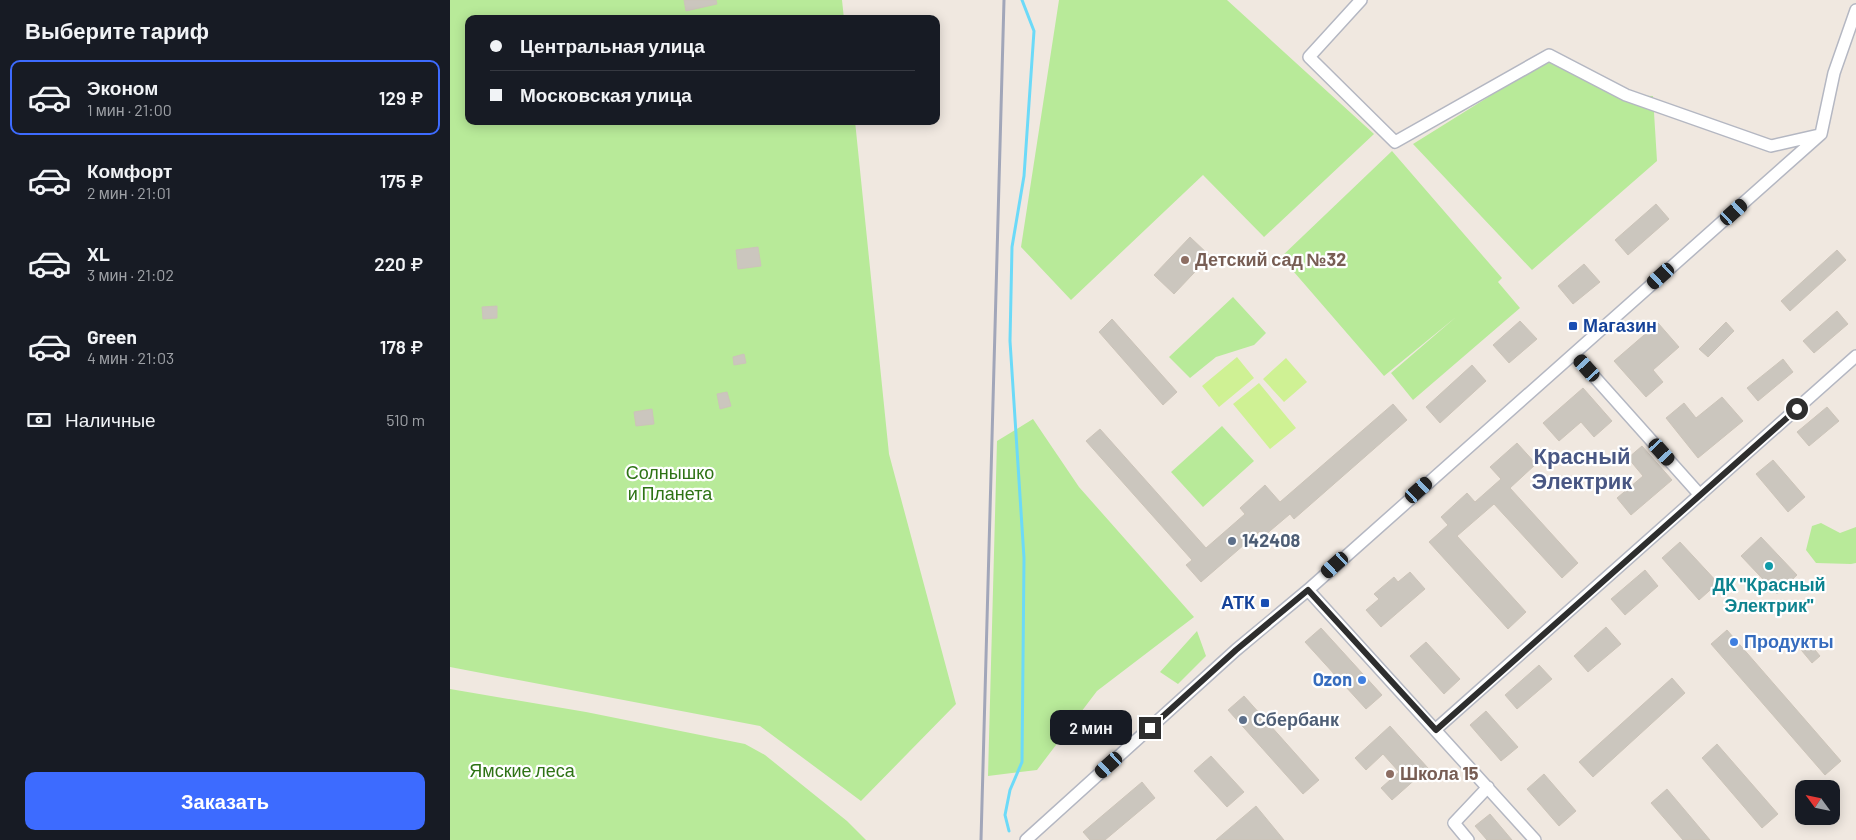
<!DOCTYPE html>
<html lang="ru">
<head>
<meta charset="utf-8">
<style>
  body { margin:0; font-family:Barlow,sans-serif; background:#242831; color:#f1f3f6; height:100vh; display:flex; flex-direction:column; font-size:19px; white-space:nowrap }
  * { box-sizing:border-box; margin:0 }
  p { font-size:16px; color:#9ea1a6 }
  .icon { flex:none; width:28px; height:28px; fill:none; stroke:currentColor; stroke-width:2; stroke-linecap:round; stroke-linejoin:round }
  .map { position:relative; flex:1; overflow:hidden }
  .side { display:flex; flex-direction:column; background:#171b24; width:450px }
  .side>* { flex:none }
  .top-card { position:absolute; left:15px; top:15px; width:475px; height:110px; border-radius:10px; box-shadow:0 2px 12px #0003; display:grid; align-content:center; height:110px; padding:0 25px; background:#171b24 }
  .needle { width:32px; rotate:303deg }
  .tools { position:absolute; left:1345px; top:780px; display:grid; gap:10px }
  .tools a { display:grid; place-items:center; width:45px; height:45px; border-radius:10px; background:#171b24; box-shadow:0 2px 12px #0003; font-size:25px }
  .end { position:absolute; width:22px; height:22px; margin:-11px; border:6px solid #2e2e2e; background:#fff; box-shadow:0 0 0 2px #fff }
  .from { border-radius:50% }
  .bubble { position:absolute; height:35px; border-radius:10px; background:#171b24; box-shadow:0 2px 12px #0003; font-size:16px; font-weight:600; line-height:35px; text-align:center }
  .car { position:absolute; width:15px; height:30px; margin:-15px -8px; border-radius:6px; box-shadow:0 0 4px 1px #0007; background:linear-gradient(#222 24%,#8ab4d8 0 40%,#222 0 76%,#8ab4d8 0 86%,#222 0) }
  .top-card b { display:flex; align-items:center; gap:18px; height:48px; font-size:19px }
  .top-card b+b { border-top:1px solid #363941 }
  .top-card i { width:12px; height:12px; background:#f1f3f6 }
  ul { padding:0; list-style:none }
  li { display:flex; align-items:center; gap:15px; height:75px; margin:0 10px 8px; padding:0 15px; border:2px solid transparent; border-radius:10px }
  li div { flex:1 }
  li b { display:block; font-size:19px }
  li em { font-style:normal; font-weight:600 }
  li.selected { border-color:#3d6bff }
  li>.icon { width:45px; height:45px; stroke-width:1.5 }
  h2 { padding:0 25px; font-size:22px; line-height:60px }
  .pay { display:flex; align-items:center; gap:12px; height:55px; padding:0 25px; font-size:19px }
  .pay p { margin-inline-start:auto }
  .button { display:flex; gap:10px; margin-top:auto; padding:10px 25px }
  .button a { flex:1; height:58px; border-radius:10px; background:#3d6bff; color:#fff; font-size:20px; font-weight:600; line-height:58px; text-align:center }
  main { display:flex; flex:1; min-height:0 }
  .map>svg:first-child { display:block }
</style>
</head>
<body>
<main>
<section class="side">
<h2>Выберите тариф</h2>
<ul>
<li class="selected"><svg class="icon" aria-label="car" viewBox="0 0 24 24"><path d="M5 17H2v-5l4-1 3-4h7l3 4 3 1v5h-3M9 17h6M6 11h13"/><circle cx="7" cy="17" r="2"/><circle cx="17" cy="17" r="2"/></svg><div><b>Эконом</b><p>1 мин · 21:00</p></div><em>129 ₽</em></li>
<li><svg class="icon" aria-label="car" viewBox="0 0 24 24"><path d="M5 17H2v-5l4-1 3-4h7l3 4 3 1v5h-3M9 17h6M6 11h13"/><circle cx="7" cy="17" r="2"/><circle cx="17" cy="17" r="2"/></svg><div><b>Комфорт</b><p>2 мин · 21:01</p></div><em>175 ₽</em></li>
<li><svg class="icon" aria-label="car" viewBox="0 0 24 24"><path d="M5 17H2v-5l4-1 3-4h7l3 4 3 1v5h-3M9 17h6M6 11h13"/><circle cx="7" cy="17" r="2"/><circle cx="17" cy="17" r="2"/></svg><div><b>XL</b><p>3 мин · 21:02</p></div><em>220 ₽</em></li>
<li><svg class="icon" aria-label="car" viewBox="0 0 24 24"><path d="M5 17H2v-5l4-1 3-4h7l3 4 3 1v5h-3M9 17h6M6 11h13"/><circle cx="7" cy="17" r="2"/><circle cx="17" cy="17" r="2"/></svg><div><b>Green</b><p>4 мин · 21:03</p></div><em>178 ₽</em></li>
</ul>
<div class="pay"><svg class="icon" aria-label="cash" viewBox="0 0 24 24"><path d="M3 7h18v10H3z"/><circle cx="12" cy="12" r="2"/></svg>Наличные<p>510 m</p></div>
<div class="button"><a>Заказать</a></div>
</section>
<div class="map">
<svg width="1406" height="840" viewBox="0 0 1406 840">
  <rect width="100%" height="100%" fill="#f0e8e0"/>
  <path fill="#b8ea99" d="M 0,0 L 392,0 L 394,19 L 19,19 L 19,121 L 405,121 L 439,454 L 506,704 L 411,801 L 310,726 L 0,667 Z
    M 609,0 L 777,0 L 924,134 L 814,237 L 753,175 L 621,300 L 571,247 Z
    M 1099,59 L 1176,95 L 1203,96 L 1207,161 L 1082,270 L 963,144 Z
    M 942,151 L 1052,278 L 1048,282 L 1070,308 L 963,400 L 941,373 L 1006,317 L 934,376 L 831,257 Z
    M 783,297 L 816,333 L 804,345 L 766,357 L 740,378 L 719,357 Z
    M 583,419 L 629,487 L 744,617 L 647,691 L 587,770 L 538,776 L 547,441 Z
    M 772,426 L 804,461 L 753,507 L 721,472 Z
    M 1371,523 L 1390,533 L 1406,527 L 1406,563 L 1401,564 L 1366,563 L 1356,550 L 1362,526 Z
    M 747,631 L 756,656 L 728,684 L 710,672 Z
    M 0,689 L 136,712 L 295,744 L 315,755 L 397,821 L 416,840 L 0,840 Z"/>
  <path fill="#cff194" d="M 787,357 L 804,378 L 769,407 L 752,386 Z
    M 836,358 L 857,382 L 834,402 L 813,379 Z
    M 809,383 L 846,428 L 820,449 L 783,404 Z"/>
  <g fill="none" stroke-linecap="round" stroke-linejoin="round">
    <path stroke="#6cdaf8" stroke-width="3" d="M 559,831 L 555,815 L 560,790 L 572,762 L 574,558 L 560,341 L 562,247 L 574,176 L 584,31 L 572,0"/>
  </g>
  <path fill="#cbc6be" stroke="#ccc4b9" d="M 234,0 L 266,0 L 267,4 L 236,11 Z
    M 1206,204 L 1219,219 L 1178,255 L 1165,240 Z
    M 740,237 L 760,256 L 724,294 L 704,275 Z
    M 308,247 L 311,266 L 288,269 L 286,250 Z
    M 1387,250 L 1396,260 L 1340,311 L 1331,301 Z
    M 1134,264 L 1150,282 L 1123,304 L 1108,286 Z
    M 47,306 L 47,318 L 33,319 L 32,307 Z
    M 1387,311 L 1398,324 L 1364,353 L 1353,341 Z
    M 662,319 L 727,392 L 713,405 L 649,332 Z
    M 1070,321 L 1087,339 L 1059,363 L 1043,345 Z
    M 1276,322 L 1284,331 L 1258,357 L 1249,349 Z
    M 1208,323 L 1229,347 L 1203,370 L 1213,382 L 1196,397 L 1164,361 Z
    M 294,354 L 296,363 L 284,365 L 283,357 Z
    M 1333,359 L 1343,372 L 1308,401 L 1297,388 Z
    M 1022,365 L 1036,381 L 990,423 L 976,407 Z
    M 1133,388 L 1162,421 L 1144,437 L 1131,422 L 1109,441 L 1093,423 Z
    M 277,392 L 281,406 L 270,409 L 267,394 Z
    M 1272,397 L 1293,421 L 1248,458 L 1216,418 L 1234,403 L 1246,418 Z
    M 943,404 L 957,420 L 844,519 L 840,514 L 814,536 L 810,531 L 751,582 L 736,565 L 742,560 L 636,441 L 650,429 L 756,548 L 795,514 L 790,508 L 815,485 L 830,502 Z
    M 1377,407 L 1389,421 L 1359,446 L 1347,432 Z
    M 202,409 L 204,424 L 186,426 L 184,412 Z
    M 1067,443 L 1086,464 L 1060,488 L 1128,563 L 1112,578 L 1044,504 L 1007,536 L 1076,612 L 1058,629 L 979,542 L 998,525 L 991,517 L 1017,493 L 1025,502 L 1051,479 L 1040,467 Z
    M 1192,446 L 1222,480 L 1181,515 L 1167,498 L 1193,476 L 1178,458 Z
    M 1323,460 L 1355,497 L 1338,512 L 1306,474 Z
    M 1311,537 L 1347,575 L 1327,594 L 1291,556 Z
    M 1230,542 L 1268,583 L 1249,600 L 1212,558 Z
    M 1195,570 L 1208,586 L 1175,615 L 1161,599 Z
    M 960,572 L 975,589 L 931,627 L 916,610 L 929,599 L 924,594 L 944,577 L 948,582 Z
    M 1156,627 L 1171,644 L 1138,672 L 1124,656 Z
    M 871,628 L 932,695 L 916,709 L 855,642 Z
    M 1277,630 L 1391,761 L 1375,775 L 1261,644 Z
    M 1356,639 L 1370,656 L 1362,663 L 1347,645 Z
    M 976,642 L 1010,679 L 994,694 L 960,656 Z
    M 1089,665 L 1102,679 L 1067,709 L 1055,695 Z
    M 1222,678 L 1235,693 L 1143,777 L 1129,762 Z
    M 794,696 L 869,780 L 853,794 L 778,710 Z
    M 1036,711 L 1068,747 L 1051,761 L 1020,725 Z
    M 940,726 L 978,768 L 942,800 L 931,788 L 949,772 L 933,754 L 916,770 L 905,758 Z
    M 1267,744 L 1328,814 L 1312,828 L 1252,758 Z
    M 761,756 L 794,792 L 777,807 L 744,771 Z
    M 1094,774 L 1126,811 L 1109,826 L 1077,789 Z
    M 692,782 L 705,798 L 655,840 L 640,840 L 633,832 Z
    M 1217,789 L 1260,840 L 1233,840 L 1201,803 Z
    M 806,806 L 834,840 L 766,840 Z
    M 1040,814 L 1062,840 L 1037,840 L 1025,826 Z"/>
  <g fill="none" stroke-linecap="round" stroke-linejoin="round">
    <defs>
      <path id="minor" d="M 911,0 L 859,57 L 945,142 L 1099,55 L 1176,95 L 1321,146 L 1369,135
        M 1371,134 L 1384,73 L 1406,10
        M 1124,354 L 1250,495
        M 858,590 L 1085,840
        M 986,729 L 1406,356
        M 576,840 L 786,650 L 858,590 L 1371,134
        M 1018,840 L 1004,823 L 1038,787"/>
    </defs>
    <use href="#minor" stroke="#b4b7c2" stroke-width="14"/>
    <use href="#minor" stroke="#fff" stroke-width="11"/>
    <path stroke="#a1a6b9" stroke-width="3" d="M 531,840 L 554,0"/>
  </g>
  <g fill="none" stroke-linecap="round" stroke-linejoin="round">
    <path stroke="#2e2e2e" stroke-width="6" d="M 700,728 L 786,650 L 858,590 L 986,730 L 1347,409"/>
  </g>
  <g fill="#8d6e63" stroke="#fff" stroke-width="2">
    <circle cx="735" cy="260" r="5"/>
    <circle cx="940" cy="774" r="5"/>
  </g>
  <g fill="#1a4fb4" stroke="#fff" stroke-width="2">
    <rect x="1118" y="321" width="10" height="10" rx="2.5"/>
    <rect x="810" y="598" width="10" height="10" rx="2.5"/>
  </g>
  <g fill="#5c6f8a" stroke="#fff" stroke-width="2">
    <circle cx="782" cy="541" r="5"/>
    <circle cx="793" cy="720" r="5"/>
  </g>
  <circle fill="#0f9aa8" stroke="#fff" stroke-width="2" cx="1319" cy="566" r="5"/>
  <g fill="#3f7fe0" stroke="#fff" stroke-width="2">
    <circle cx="1284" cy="642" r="5"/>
    <circle cx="912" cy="680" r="5"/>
  </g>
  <g text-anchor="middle" stroke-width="4.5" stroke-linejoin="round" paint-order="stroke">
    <g font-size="18" font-weight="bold" fill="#785e54" stroke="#fff" text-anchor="start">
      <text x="745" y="266">Детский сад №32</text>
      <text x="950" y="780">Школа 15</text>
    </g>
    <g font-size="18" font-weight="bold" fill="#164399" stroke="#fff" text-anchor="start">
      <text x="1133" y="332">Магазин</text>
      <text x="805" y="609" text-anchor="end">АТК</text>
    </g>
    <g font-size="18" fill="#2e7315" stroke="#fff">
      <text x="220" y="479">Солнышко<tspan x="220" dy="21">и Планета</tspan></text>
      <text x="72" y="777">Ямские леса</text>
    </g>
    <g font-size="18" font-weight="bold" fill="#4e5e75" stroke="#fff" text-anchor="start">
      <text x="792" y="547">142408</text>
      <text x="803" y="726">Сбербанк</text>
    </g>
    <g font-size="18" font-weight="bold" fill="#0d838f" stroke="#fff">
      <text x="1319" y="591">ДК "Красный<tspan x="1319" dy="21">Электрик"</tspan></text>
    </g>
    <g font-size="18" font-weight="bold" fill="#366cbe" stroke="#fff" text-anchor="start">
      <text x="1294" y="648">Продукты</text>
      <text x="902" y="686" text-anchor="end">Ozon</text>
    </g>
    <g font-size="22" font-weight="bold" fill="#495783" stroke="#fff">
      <text x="1132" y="464">Красный<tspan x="1132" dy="25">Электрик</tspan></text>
    </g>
  </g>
</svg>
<div class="tools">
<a><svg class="needle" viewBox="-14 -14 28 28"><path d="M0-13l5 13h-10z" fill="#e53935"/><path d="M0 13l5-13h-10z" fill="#9ea1a6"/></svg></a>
</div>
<i class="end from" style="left:1347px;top:409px"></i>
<i class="end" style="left:700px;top:728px"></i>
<div class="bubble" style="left:600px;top:710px;width:82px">2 мин</div>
<i class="car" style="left:1284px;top:212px;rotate:48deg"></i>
<i class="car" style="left:1211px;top:276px;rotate:228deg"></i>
<i class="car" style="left:1137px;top:368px;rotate:318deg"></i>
<i class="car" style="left:1212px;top:452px;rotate:138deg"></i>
<i class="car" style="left:969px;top:490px;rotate:48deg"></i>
<i class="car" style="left:885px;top:565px;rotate:228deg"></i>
<i class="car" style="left:659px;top:765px;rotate:228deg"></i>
<div class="top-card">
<b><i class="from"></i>Центральная улица</b>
<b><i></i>Московская улица</b>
</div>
</div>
</main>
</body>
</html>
